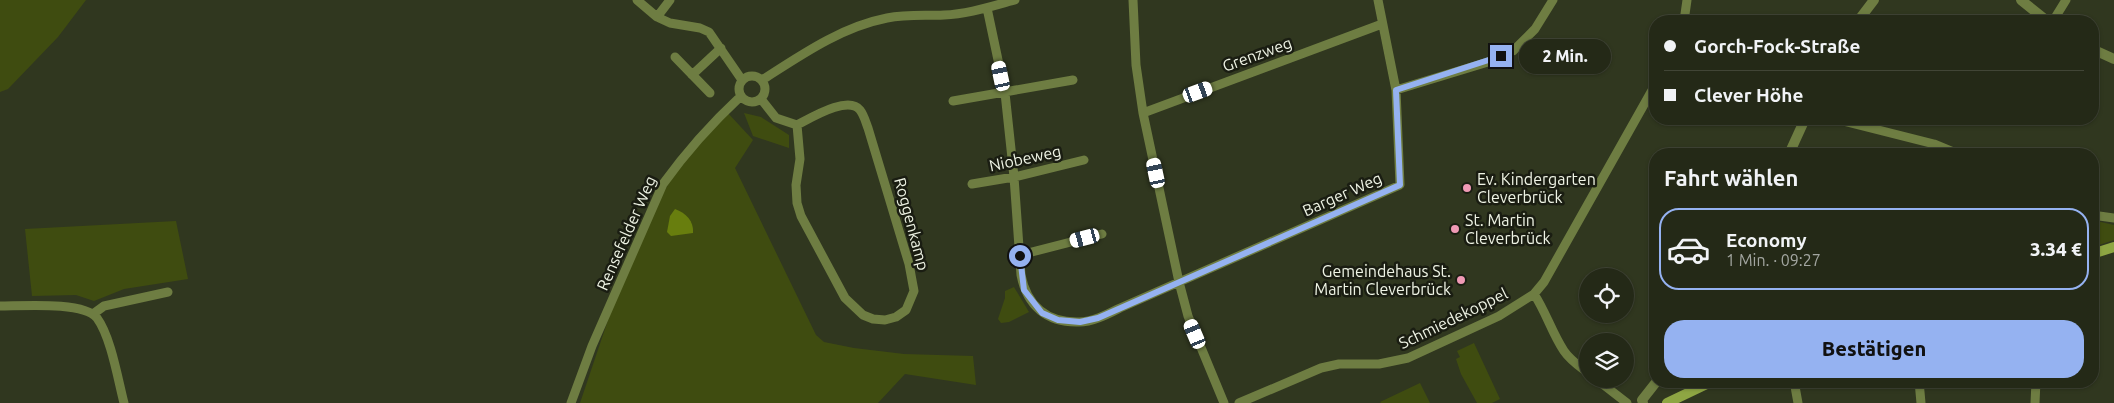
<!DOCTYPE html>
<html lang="de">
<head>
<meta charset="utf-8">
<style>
  body { margin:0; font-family:Ubuntu,sans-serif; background:#2c3120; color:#f1f3f6; height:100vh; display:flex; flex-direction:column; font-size:19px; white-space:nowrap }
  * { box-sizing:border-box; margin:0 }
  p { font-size:16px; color:#a3a6a1 }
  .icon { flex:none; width:28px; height:28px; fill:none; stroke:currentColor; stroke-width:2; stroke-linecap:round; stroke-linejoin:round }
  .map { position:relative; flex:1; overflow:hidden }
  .side { position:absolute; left:1649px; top:148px; width:450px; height:240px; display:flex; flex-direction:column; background:#242917; border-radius:20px; box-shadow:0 1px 4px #0004,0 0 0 1px #414536 }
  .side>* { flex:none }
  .top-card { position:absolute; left:1649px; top:15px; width:450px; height:110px; border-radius:20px; box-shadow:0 1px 4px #0004,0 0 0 1px #414536; display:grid; align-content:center; height:110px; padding:0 15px; background:#242917 }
  .buttons { position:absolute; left:1579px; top:268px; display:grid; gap:10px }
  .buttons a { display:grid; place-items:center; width:55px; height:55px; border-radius:50%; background:#242917; box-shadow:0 1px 4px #0004,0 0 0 1px #414536; font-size:25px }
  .end { position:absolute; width:22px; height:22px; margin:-11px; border:6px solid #95b2f1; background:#111; box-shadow:0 0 0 2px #111 }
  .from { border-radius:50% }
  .bubble { position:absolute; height:35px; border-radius:18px; background:#242917; box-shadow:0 1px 4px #0004,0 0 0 1px #414536; font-size:16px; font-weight:800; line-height:35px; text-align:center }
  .car { position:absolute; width:15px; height:30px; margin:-15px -8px; border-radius:6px; box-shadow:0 0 4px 1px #0007; background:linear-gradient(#fff 24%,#345 0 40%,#fff 0 76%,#345 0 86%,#fff 0) }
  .top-card b { display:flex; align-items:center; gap:18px; height:48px; font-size:19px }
  .top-card b+b { border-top:1px solid #414536 }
  .top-card i { width:12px; height:12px; background:#f1f3f6 }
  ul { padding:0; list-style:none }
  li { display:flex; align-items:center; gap:15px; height:82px; margin:0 10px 8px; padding:0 5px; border:2px solid transparent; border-radius:20px }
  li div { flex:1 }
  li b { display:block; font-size:19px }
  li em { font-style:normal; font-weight:800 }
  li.selected { border-color:#95b2f1 }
  li>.icon { width:45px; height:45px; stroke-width:1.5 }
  h2 { padding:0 15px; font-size:22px; line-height:60px }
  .action { display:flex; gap:10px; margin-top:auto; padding:10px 15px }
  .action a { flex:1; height:58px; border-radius:20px; background:#95b2f1; color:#111; font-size:20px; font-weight:800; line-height:58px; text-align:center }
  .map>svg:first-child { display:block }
</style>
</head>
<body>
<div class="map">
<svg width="2114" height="403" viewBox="0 0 2114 403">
  <rect width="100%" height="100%" fill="#30371f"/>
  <path fill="#3f4c10" d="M 0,0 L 86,0 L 58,37 L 8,89 L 0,92 Z
    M 726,111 L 753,140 L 735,168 L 816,335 L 824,342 L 854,348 L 904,354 L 973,356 L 976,385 L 905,374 L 878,403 L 580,403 L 633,246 L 686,153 Z
    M 744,113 L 761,117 L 789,135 L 789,148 L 753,136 Z
    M 2092,220 L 2114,225 L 2114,240 L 2093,247 Z
    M 176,221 L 188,279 L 124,289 L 94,301 L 76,295 L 32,296 L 25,229 Z
    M 1014,287 L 1029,312 L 1009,322 L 1001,323 L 998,319 L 1005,298 L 1005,291 Z
    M 1474,343 L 1500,399 L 1492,403 L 1477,403 L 1461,374 L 1456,359 L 1460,357 L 1457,351 Z
    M 1420,383 L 1430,403 L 1381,403 L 1380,402 Z"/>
  <path fill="#687e0e" d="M 675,209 C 686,213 694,221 693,233 L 671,236 L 667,232 L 670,216 Z"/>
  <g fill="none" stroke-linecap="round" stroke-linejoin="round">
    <path stroke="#6e7d42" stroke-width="9" d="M 637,0 L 657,17 L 670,23 L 700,28 L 709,32 L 742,80
      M 1133,0 L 1136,65 L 1143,113 L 1179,282 L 1188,316 L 1224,403
      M 987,8 L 1005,93 L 1014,177 L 1021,275 C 1027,306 1047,323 1079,322 C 1093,322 1108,314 1120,308 L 1400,185 L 1396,90 L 1378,0
      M 657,17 L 670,0
      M 1684,21 L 1687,0
      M 2053,21 L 2066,0
      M 675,57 L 710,93
      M 692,75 L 721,48
      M739 89a13 13 0 1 1 26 0a13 13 0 1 1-26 0Z
      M 762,80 C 801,55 841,27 887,18 C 907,14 925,16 944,15 C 969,14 992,6 1015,0
      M 1396,90 L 1488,62 L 1513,51 L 1535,29 L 1553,0
      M 761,99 L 776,118 L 797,125 L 800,159 L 796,185 L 797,203 L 801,216 L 845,298 L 863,315 L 873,319 L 885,320 L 896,317 L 906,310 L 914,291 L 909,264 L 868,128 C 866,123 864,115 860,110 C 848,95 811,118 797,125
      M 953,101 L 1073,80
      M 1143,113 L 1382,24
      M 1835,119 L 1934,144 L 1958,154
      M 972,184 L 1014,177 L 1084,160
      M 2092,215 L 2114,218
      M 1020,255 L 1102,234
      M 1534,294 C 1546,312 1552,333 1564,351 C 1570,360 1579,366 1588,373
      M 0,306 C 21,306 84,301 97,318 C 111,337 118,380 124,403
      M 93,314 L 104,306 L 168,292
      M 1596,379 L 1627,403
      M 1794,381 L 1798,403
      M 1919,381 L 1921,403
      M 571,403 L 592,346 L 663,184 C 686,152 712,123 741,96
      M 1239,403 L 1321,368 L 1339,364 L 1379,364 L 1408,358 L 1499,316 L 1534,294 L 1544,282 L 1655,85
      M 2035,403 L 2036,381"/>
    <path stroke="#6e7d42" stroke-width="10" d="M 2021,0 L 2047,21
      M 1858,21 L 1874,0
      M 2092,49 L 2114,59
      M 1789,154 L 1805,119
      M 1643,403 L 1642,400 L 1657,381"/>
    <path stroke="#8ea643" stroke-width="10" d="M 2092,254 L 2114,247
      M 1667,403 L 1713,381"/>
  </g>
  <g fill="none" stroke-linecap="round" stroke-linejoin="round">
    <path stroke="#95b2f1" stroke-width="6" d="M 1020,256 L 1024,290 L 1042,313 L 1058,320 L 1080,322 L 1098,318 L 1400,185 L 1396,90 L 1501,56"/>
  </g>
  <g fill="#f09ab5" stroke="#1a1d12" stroke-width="2">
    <circle cx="1467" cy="188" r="5"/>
    <circle cx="1455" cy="229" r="5"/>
    <circle cx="1461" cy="280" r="5"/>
  </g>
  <g text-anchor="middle" stroke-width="5" stroke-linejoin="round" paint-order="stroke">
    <g font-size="16" fill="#eff4e5" stroke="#1a1d12">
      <text transform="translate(1257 54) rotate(-20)" y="6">Grenzweg</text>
      <text transform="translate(1025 158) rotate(-12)" y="6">Niobeweg</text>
      <text transform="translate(1342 194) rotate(-24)" y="6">Barger Weg</text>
      <text transform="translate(912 224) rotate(75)" y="6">Roggenkamp</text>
      <text transform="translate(626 233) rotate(-66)" y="6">Rensefelder Weg</text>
      <text transform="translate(1453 318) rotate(-26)" y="6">Schmiedekoppel</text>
    </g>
    <g font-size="16" fill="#eff4e5" stroke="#1a1d12" text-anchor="start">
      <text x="1477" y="185">Ev. Kindergarten<tspan x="1477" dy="18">Cleverbrück</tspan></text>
      <text x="1465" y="226">St. Martin<tspan x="1465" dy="18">Cleverbrück</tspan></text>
      <text x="1451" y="277" text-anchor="end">Gemeindehaus St.<tspan x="1451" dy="18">Martin Cleverbrück</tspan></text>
    </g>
  </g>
</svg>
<div class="buttons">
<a><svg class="icon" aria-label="locate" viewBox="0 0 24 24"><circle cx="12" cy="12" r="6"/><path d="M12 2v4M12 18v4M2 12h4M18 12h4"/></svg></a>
<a><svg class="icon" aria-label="layers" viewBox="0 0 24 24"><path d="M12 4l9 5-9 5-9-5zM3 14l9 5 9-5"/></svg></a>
</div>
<i class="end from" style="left:1020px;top:256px"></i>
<i class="end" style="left:1501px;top:56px"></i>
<div class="bubble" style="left:1519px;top:39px;width:92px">2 Min.</div>
<i class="car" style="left:1001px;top:76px;rotate:348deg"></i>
<i class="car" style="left:1198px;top:92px;rotate:70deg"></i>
<i class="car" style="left:1156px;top:173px;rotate:348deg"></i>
<i class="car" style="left:1085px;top:238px;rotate:255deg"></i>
<i class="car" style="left:1195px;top:334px;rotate:337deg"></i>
<div class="top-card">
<b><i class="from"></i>Gorch-Fock-Straße</b>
<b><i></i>Clever Höhe</b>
</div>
<section class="side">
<h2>Fahrt wählen</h2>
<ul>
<li class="selected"><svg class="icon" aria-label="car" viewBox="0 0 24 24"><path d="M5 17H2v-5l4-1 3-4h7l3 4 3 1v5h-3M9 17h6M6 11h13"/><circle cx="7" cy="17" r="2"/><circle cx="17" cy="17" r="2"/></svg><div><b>Economy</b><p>1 Min. · 09:27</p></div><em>3.34 €</em></li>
</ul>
<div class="action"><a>Bestätigen</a></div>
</section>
</div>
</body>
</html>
